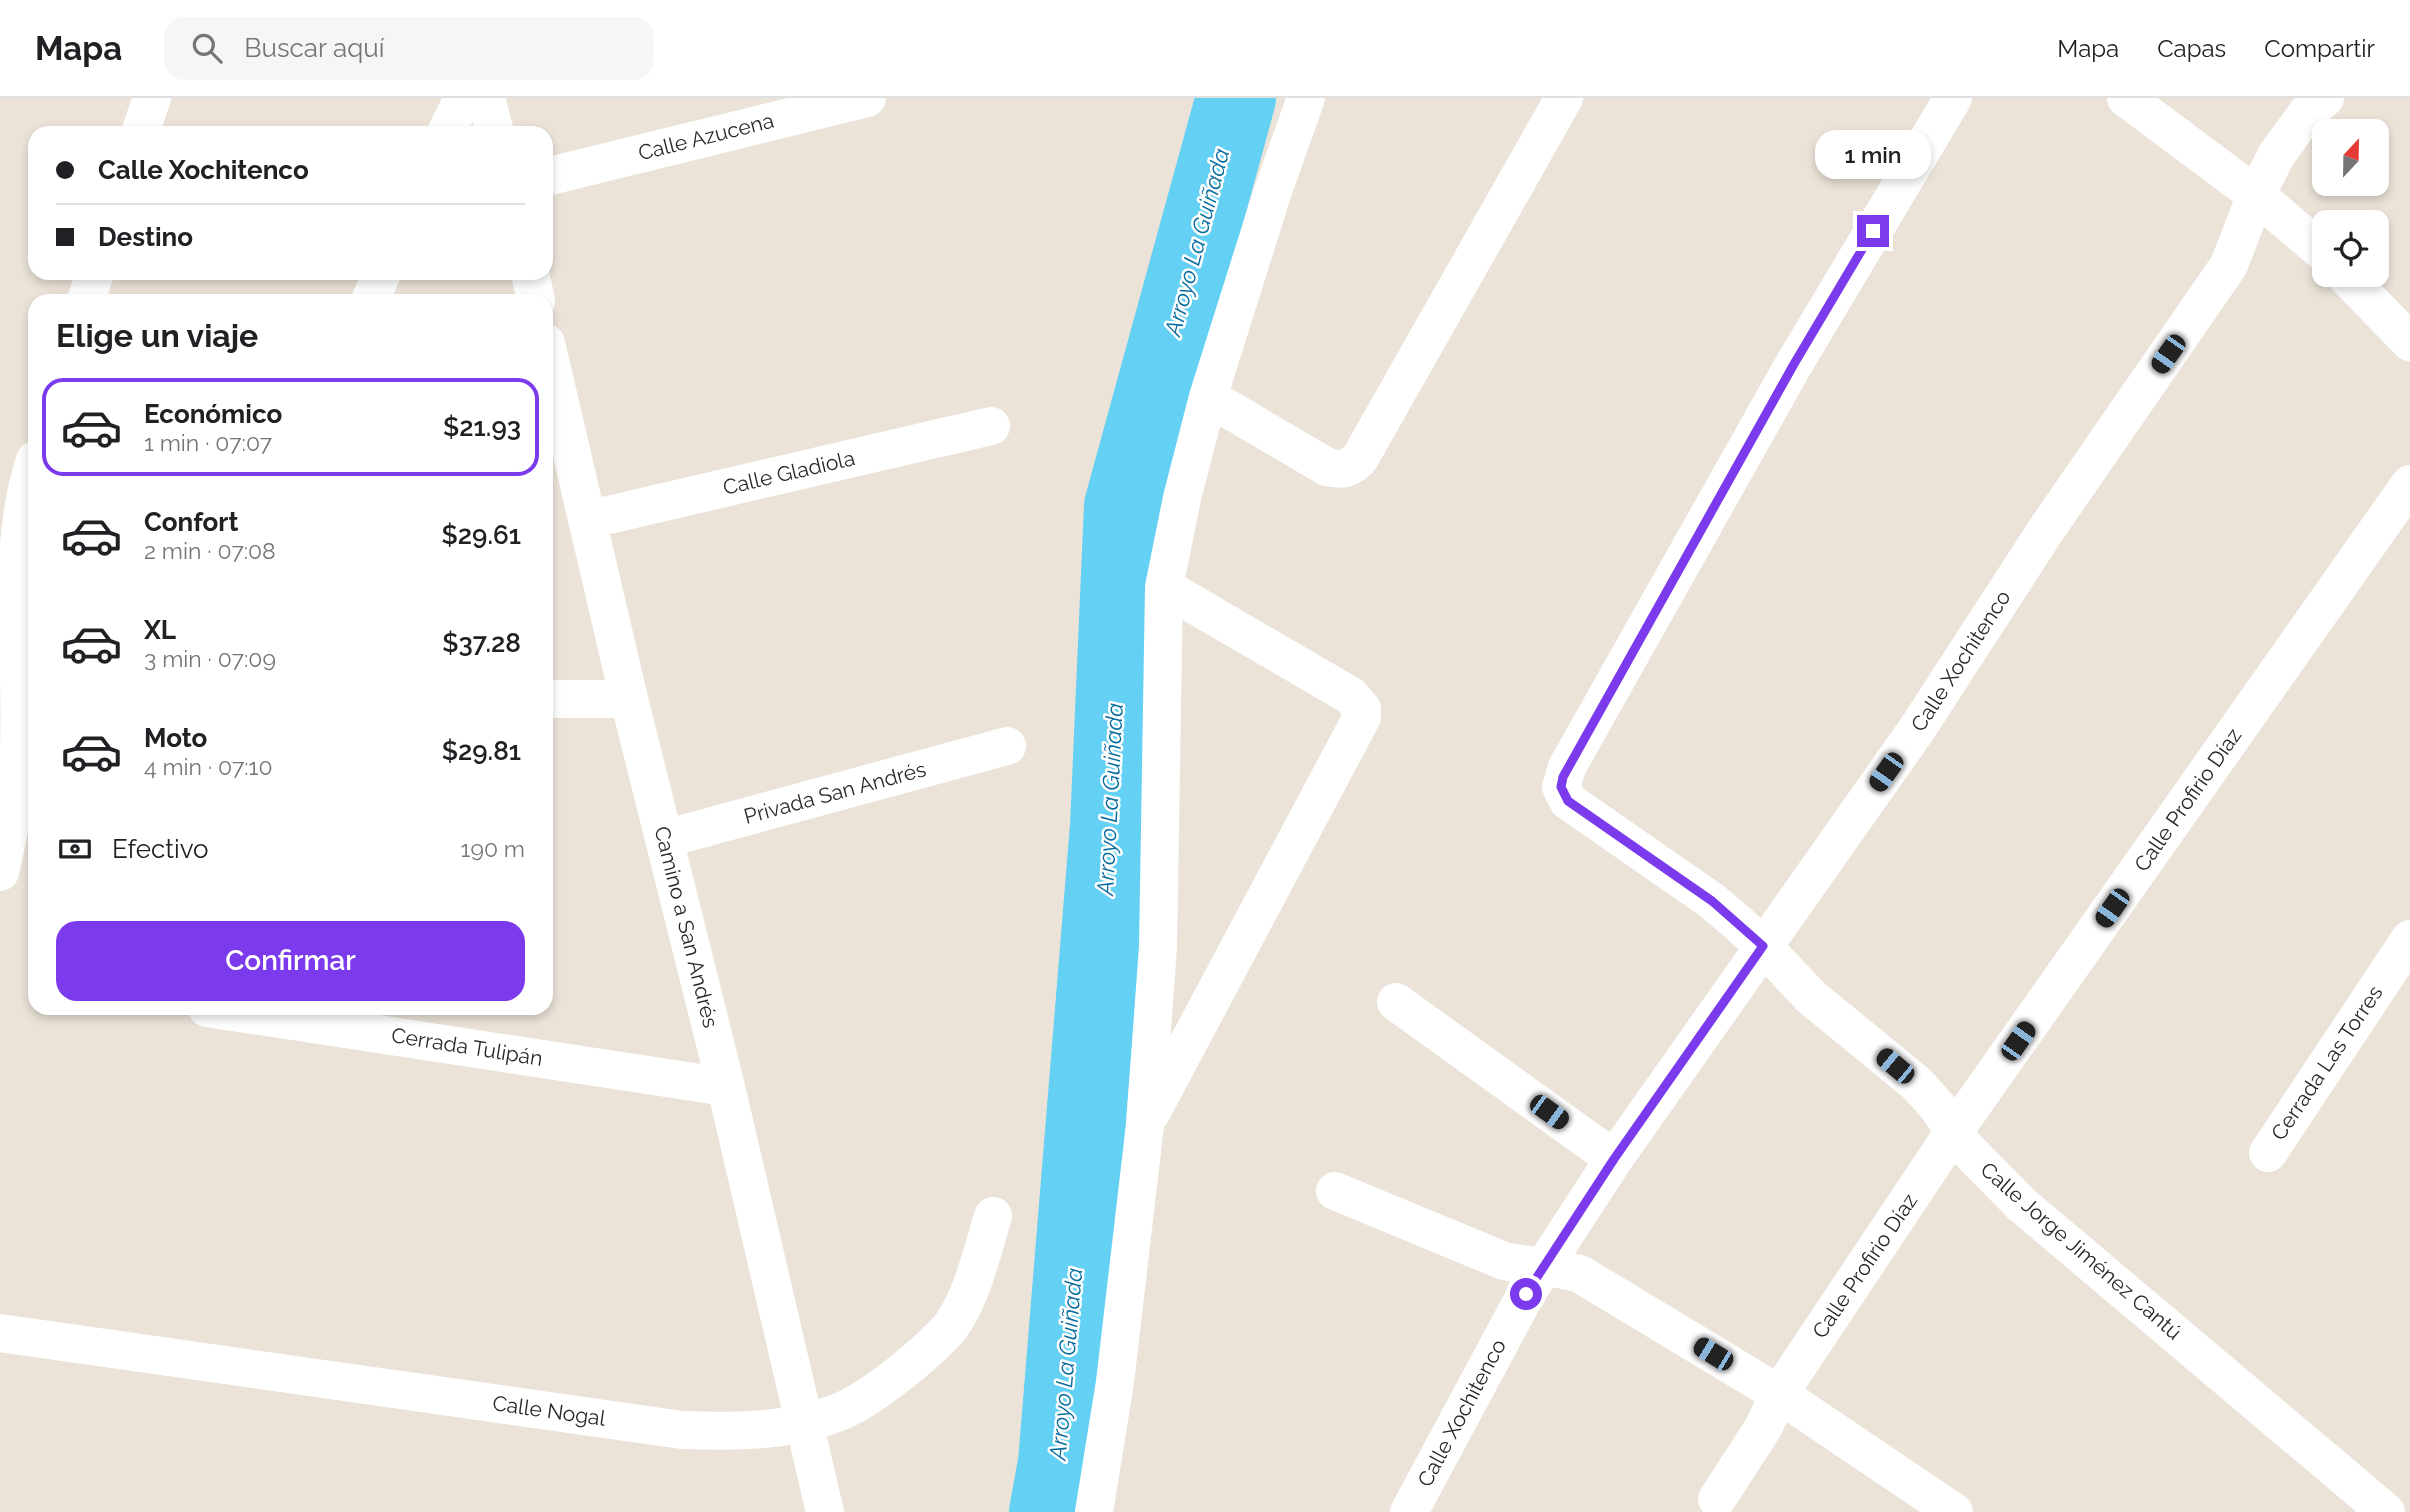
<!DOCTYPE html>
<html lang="es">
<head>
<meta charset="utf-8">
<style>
  body { margin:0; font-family:Raleway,sans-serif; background:#f6f6f6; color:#202124; height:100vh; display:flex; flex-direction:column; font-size:26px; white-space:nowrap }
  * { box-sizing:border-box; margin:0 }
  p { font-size:23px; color:#757577 }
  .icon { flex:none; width:38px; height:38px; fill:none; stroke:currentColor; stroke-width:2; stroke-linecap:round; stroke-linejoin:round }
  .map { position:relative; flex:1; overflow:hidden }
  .sheet { position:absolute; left:28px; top:196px; width:525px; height:721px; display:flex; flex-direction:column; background:#fff; border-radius:21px; box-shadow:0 4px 10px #0003 }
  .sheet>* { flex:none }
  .guide { position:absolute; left:28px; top:28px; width:525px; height:154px; border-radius:21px; box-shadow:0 4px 10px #0003; display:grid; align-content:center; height:154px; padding:0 28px; background:#fff }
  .needle { width:46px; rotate:22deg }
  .tools { position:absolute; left:2312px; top:21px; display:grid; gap:14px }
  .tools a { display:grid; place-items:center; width:77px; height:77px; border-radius:14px; background:#fff; box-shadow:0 4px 10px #0003; font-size:35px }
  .end { position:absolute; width:32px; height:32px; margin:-16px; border:9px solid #7c3aed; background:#fff; box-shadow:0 0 0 4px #fff }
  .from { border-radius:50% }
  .bubble { position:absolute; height:49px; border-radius:21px; background:#fff; box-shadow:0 4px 10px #0003; font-size:23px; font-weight:600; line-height:49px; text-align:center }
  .car { position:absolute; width:21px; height:42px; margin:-21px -10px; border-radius:9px; box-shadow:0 0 5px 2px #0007; background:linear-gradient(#222 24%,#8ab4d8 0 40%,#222 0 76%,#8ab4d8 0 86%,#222 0) }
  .guide b { display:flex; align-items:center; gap:24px; height:66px; font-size:26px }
  .guide b+b { border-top:2px solid #e0e0e0 }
  .guide i { width:18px; height:18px; background:#202124 }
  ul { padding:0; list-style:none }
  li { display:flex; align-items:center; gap:21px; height:98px; margin:0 14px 10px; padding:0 14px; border:4px solid transparent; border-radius:21px }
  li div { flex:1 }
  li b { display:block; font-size:26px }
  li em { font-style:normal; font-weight:600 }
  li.on { border-color:#7c3aed }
  li>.icon { width:63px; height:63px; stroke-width:1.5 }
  h2 { padding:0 28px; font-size:32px; line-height:84px }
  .pay { display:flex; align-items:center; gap:18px; height:77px; padding:0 28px; font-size:26px }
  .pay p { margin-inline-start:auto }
  .primary-button { display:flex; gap:14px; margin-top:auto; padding:14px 28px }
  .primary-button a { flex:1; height:80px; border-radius:21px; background:#7c3aed; color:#fff; font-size:28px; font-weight:600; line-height:80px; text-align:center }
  header { display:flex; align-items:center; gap:42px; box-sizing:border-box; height:98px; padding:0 35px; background:#fff; border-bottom:2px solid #e0e0e0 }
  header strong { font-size:33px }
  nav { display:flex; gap:38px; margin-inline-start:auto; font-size:24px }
  .search { width:490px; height:63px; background:#f6f6f6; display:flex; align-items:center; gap:18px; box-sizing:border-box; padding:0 24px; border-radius:21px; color:#757577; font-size:26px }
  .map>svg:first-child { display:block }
</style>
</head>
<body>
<header>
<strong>Mapa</strong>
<div class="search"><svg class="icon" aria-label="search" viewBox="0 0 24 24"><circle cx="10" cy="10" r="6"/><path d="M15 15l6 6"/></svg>Buscar aquí</div>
<nav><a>Mapa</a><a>Capas</a><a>Compartir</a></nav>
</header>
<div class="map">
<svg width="2410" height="1414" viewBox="0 0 2410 1414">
  <rect width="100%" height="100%" fill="#ebe3d8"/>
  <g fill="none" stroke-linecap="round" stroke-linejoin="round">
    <path stroke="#64d0f4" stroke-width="80" d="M 1049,1414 L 1058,1365 L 1110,728 L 1124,408 L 1236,0"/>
    <path stroke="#fff" stroke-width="38" d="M 486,0 L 495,35
      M 1953,0 L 1794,266 L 1567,669 L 1561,689 L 1568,703 L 1712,803 L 1739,826 L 1763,848 L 1811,899 L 1916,985 L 1937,1008 L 1964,1048 L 2021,1106 L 2386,1414
      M 2126,0 L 2256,97 L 2324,155
      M 140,35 L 152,0
      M 446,35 L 463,0
      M 546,79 L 867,0
      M 530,175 L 536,203
      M 2345,177 L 2410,244
      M 86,203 L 95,175
      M 370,203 L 382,175
      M 546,245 L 629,601 L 726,989 L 825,1414
      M 1208,299 L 1327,369 C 1342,373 1349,371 1360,360 L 1564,0
      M 587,422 L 991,328
      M 546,601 L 629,601
      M 664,741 L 1007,648
      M 0,774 C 10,733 17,690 19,648 C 23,553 5,454 35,362
      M 1396,904 L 1614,1061
      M 207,910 L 726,989
      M 1151,1015 L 1362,619 L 1362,611 L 1351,598 L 1164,489
      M 2268,1055 L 2410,841
      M 1335,1093 L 1504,1163 C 1530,1169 1555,1168 1580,1176 L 1779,1296 L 1954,1414
      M 0,1235 L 682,1332 C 736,1334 796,1334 846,1311 C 867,1301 886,1286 904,1272 C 920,1259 938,1244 951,1228 C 973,1197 982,1154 993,1118
      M 1717,1401 L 1763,1330 L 1779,1296 L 1955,1032 L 2410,386
      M 1094,1414 L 1115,1284 L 1145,1027 L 1158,849 L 1164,489 L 1182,400 L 1208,299 L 1272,96 L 1306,0
      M 1409,1414 L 1526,1196 L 1614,1061 L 1917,631 L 2046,432 L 2229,167 L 2256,97 L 2277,56 L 2307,15 L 2325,0"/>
  </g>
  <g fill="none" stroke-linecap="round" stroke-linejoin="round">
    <path stroke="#7c3aed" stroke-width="9" d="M 1526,1196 L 1614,1061 L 1763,848 L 1712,803 L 1568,703 L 1561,689 L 1563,679 L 1794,266 L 1873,133"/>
  </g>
  <g text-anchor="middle" stroke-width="5" stroke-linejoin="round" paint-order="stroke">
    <g font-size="21" fill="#282828" stroke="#fff">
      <text transform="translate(706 39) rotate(-14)" y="7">Calle Azucena</text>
      <text transform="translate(789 375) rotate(-13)" y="7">Calle Gladiola</text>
      <text transform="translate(1961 563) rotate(-57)" y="7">Calle Xochitenco</text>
      <text transform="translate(835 695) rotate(-15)" y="7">Privada San Andrés</text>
      <text transform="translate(2188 702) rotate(-55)" y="7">Calle Profirio Díaz</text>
      <text transform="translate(686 829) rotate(76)" y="7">Camino a San Andrés</text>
      <text transform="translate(467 949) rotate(9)" y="7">Cerrada Tulipán</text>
      <text transform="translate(2327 965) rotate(-56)" y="7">Cerrada Las Torres</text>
      <text transform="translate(2081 1153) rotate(41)" y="7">Calle Jorge Jiménez Cantú</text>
      <text transform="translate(1865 1168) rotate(-56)" y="7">Calle Profirio Díaz</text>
      <text transform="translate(549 1313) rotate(8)" y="7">Calle Nogal</text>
      <text transform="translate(1462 1315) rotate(-62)" y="7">Calle Xochitenco</text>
    </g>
    <g font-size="23" font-style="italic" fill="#066b9d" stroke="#fff">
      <text transform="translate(1197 144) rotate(-75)" y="8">Arroyo La Guiñada</text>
      <text transform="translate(1110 701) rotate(-87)" y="8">Arroyo La Guiñada</text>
      <text transform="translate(1066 1266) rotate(-85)" y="8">Arroyo La Guiñada</text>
    </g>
  </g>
</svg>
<div class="tools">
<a><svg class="needle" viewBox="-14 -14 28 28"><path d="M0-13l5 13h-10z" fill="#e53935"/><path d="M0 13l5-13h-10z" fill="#757577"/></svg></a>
<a><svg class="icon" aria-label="locate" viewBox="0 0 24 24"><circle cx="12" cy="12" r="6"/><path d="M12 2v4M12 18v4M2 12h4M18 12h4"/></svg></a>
</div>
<i class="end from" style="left:1526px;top:1196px"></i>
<i class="end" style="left:1873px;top:133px"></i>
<div class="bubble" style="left:1815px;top:32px;width:116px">1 min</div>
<i class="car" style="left:2168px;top:256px;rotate:215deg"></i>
<i class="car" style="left:1886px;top:674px;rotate:215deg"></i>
<i class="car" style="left:2112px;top:810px;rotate:215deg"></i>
<i class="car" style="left:2018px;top:943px;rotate:35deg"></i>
<i class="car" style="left:1895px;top:968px;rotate:310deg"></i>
<i class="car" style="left:1549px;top:1014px;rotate:126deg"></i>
<i class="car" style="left:1713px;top:1256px;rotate:301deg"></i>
<div class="guide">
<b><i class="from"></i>Calle Xochitenco</b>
<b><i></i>Destino</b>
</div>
<section class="sheet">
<h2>Elige un viaje</h2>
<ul>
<li class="on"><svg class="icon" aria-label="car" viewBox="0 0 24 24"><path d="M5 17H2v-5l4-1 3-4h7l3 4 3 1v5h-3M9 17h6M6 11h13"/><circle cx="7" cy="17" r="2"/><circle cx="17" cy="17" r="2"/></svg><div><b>Económico</b><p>1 min · 07:07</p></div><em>$21.93</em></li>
<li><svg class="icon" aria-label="car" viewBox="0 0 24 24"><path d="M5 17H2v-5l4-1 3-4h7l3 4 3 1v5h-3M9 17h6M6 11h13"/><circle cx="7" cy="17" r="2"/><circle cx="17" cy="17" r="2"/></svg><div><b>Confort</b><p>2 min · 07:08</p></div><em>$29.61</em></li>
<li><svg class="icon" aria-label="car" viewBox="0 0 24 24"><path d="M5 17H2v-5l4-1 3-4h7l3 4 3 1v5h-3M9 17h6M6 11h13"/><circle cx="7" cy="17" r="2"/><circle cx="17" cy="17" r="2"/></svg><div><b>XL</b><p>3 min · 07:09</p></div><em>$37.28</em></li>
<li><svg class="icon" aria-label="car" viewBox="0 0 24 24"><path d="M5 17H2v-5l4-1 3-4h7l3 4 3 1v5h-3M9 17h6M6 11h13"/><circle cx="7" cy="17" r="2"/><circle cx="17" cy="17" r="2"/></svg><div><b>Moto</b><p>4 min · 07:10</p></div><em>$29.81</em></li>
</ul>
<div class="pay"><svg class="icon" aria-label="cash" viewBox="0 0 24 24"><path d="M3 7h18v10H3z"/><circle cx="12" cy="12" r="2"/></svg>Efectivo<p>190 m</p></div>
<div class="primary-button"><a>Confirmar</a></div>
</section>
</div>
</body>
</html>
